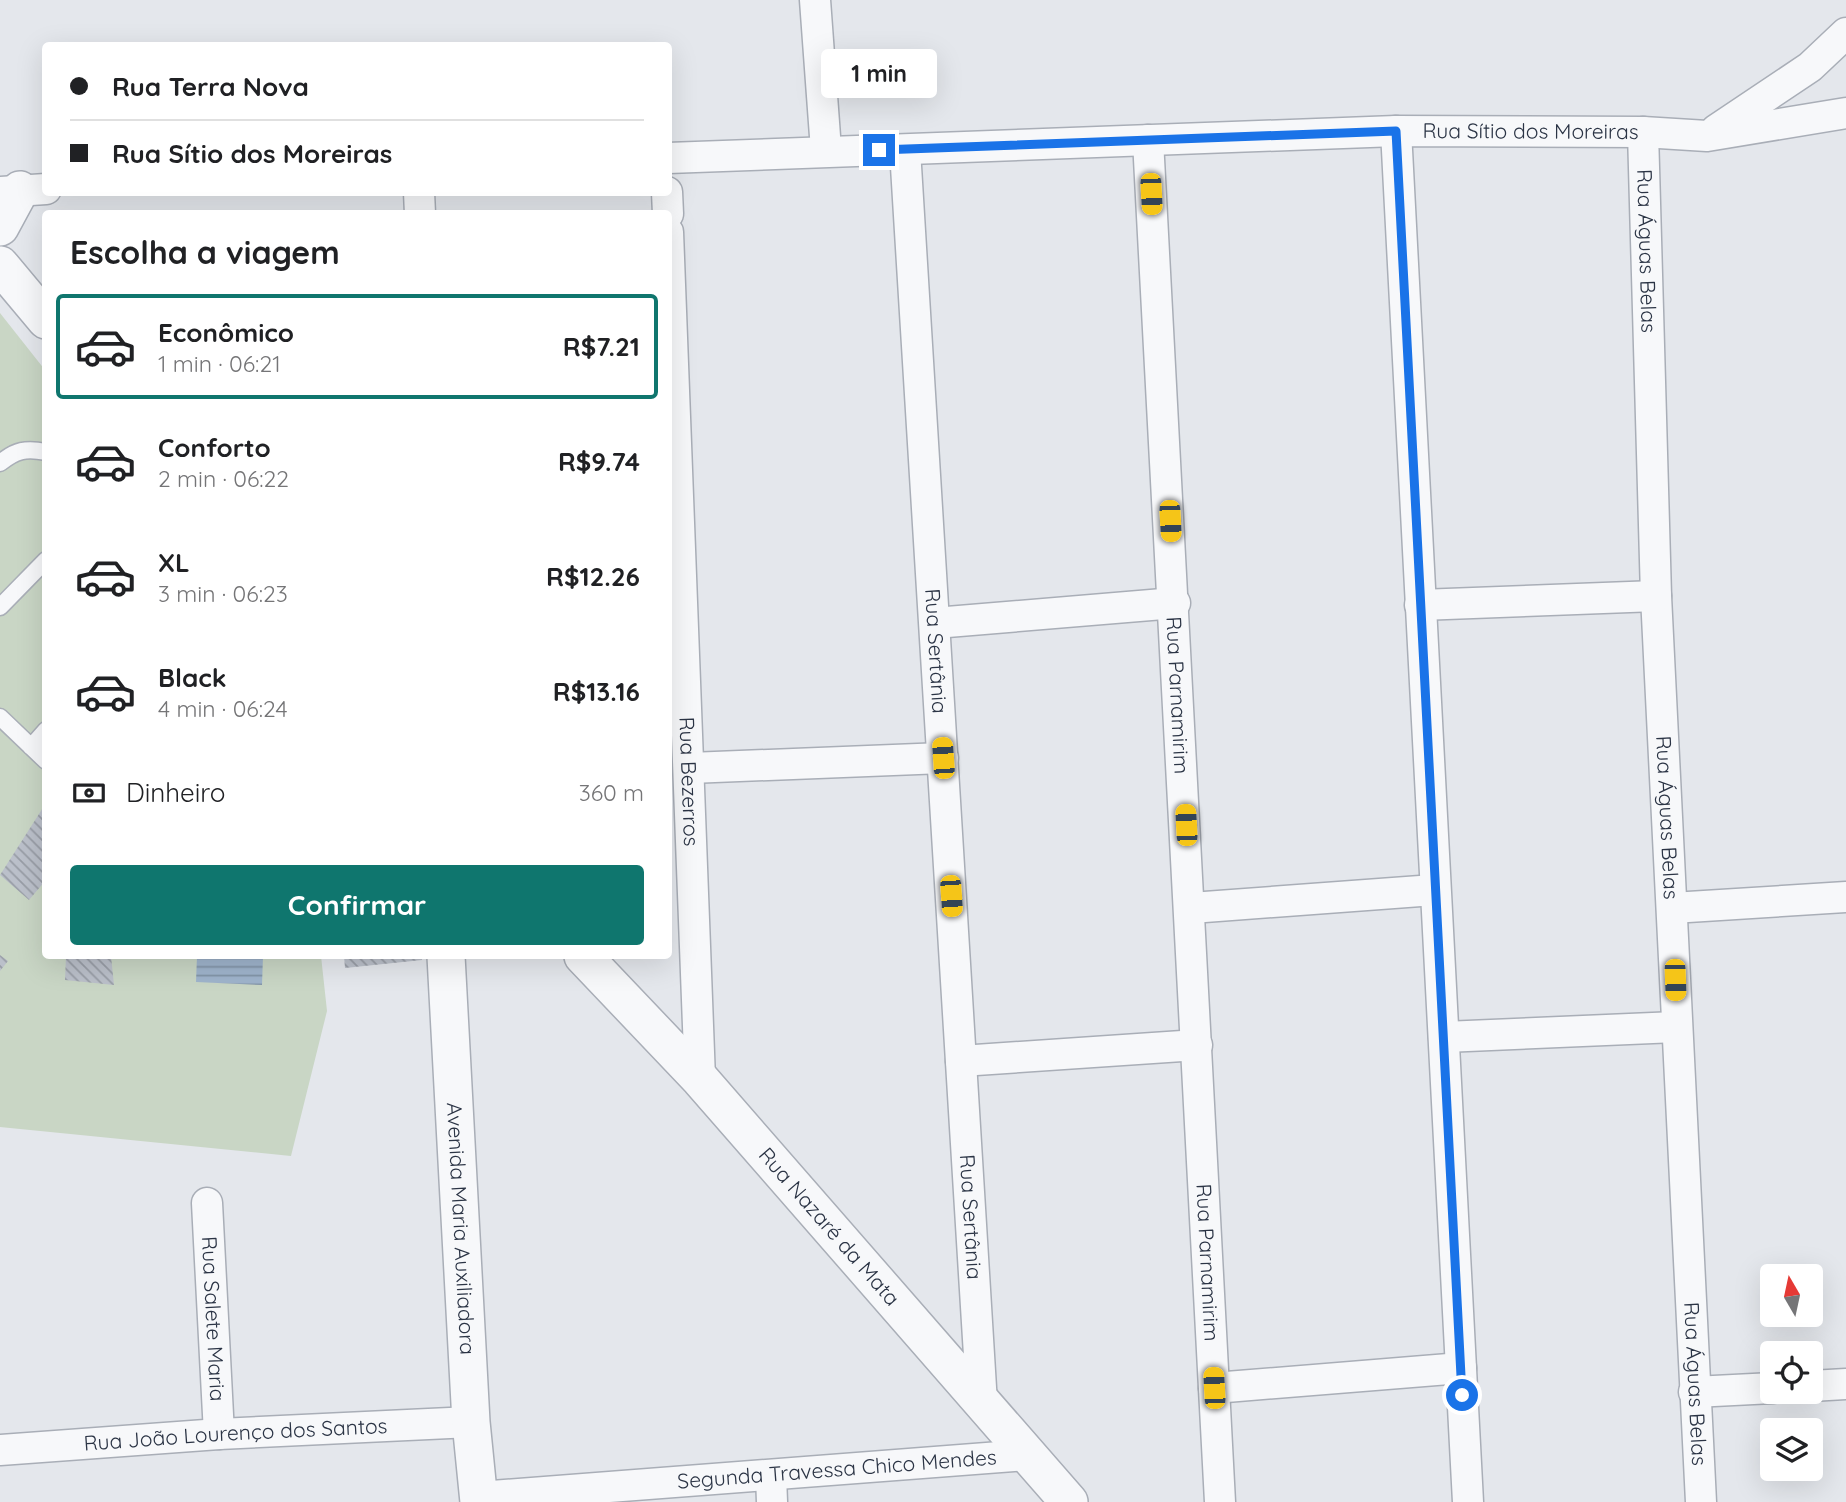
<!DOCTYPE html>
<html lang="pt">
<head>
<meta charset="utf-8">
<style>
  body { margin:0; font-family:Quicksand,sans-serif; background:#f2f2f2; color:#202124; height:100vh; display:flex; flex-direction:column; font-size:26px; white-space:nowrap }
  * { box-sizing:border-box; margin:0 }
  p { font-size:23px; color:#757577 }
  .icon { flex:none; width:38px; height:38px; fill:none; stroke:currentColor; stroke-width:2; stroke-linecap:round; stroke-linejoin:round }
  .map { position:relative; flex:1; overflow:hidden }
  .sheet { position:absolute; left:42px; top:210px; width:630px; height:749px; display:flex; flex-direction:column; background:#fff; border-radius:7px; box-shadow:0 7px 28px #0002 }
  .sheet>* { flex:none }
  .hud { position:absolute; left:42px; top:42px; width:630px; height:154px; border-radius:7px; box-shadow:0 7px 28px #0002; display:grid; align-content:center; height:154px; padding:0 28px; background:#fff }
  .needle { width:46px; rotate:351deg }
  .tools { position:absolute; left:1760px; top:1264px; display:grid; gap:14px }
  .tools a { display:grid; place-items:center; width:63px; height:63px; border-radius:7px; background:#fff; box-shadow:0 7px 28px #0002; font-size:35px }
  .end { position:absolute; width:32px; height:32px; margin:-16px; border:9px solid #1a73e8; background:#fff; box-shadow:0 0 0 4px #fff }
  .from { border-radius:50% }
  .bubble { position:absolute; height:49px; border-radius:7px; background:#fff; box-shadow:0 7px 28px #0002; font-size:23px; font-weight:700; line-height:49px; text-align:center }
  .car { position:absolute; width:21px; height:42px; margin:-21px -10px; border-radius:9px; box-shadow:0 0 5px 2px #0007; background:linear-gradient(#f5c518 24%,#345 0 40%,#f5c518 0 76%,#345 0 86%,#f5c518 0) }
  .hud b { display:flex; align-items:center; gap:24px; height:66px; font-size:26px }
  .hud b+b { border-top:2px solid #e0e0e0 }
  .hud i { width:18px; height:18px; background:#202124 }
  ul { padding:0; list-style:none }
  li { display:flex; align-items:center; gap:21px; height:105px; margin:0 14px 10px; padding:0 14px; border:4px solid transparent; border-radius:7px }
  li div { flex:1 }
  li b { display:block; font-size:26px }
  li em { font-style:normal; font-weight:700 }
  li.active { border-color:#0f766e }
  li>.icon { width:63px; height:63px; stroke-width:1.5 }
  h2 { padding:0 28px; font-size:32px; line-height:84px }
  .pay { display:flex; align-items:center; gap:18px; height:77px; padding:0 28px; font-size:26px }
  .pay p { margin-inline-start:auto }
  .action { display:flex; gap:14px; margin-top:auto; padding:14px 28px }
  .action a { flex:1; height:80px; border-radius:7px; background:#0f766e; color:#fff; font-size:28px; font-weight:700; line-height:80px; text-align:center }
  .map>svg:first-child { display:block }
</style>
</head>
<body>
<div class="map">
<svg width="1846" height="1502" viewBox="0 0 1846 1502">
  <defs>
    <pattern id="water-rules" width="6" height="5" patternUnits="userSpaceOnUse" patternTransform="scale(1.75)"><rect width="6" height="5" fill="#9fb4cc"/><path d="M0 2.5h6" fill="none" stroke="#8293a7"/></pattern>
    <pattern id="building-back-hatch" width="6" height="6" patternUnits="userSpaceOnUse" patternTransform="scale(1.75)"><rect width="6" height="6" fill="#bbc0ca"/><path d="M-1 5l2 2M0 0l6 6M5-1l2 2" fill="none" stroke="#989da6"/></pattern>
  </defs>
  <rect width="100%" height="100%" fill="#e4e7ec"/>
  <path fill="#c9d6c5" d="M 0,313 L 45,370 L 46,956 L 321,956 L 327,1011 L 291,1156 L 0,1127 Z"/>
  <path fill="url(#water-rules)" d="M 197,956 L 263,956 L 262,985 L 196,982 Z"/>
  <path fill="url(#building-back-hatch)" d="M 46,803 L 46,880 L 29,900 L 0,875 Z
    M 0,955 L 8,961 L 0,971 Z
    M 66,956 L 111,956 L 114,985 L 65,980 Z
    M 344,956 L 422,956 L 422,960 L 345,968 Z"/>
  <g fill="none" stroke-linecap="round" stroke-linejoin="round">
    <defs>
      <path id="service" d="M 0,463 C 16,450 26,448 46,452
        M 0,607 L 46,560
        M 0,717 L 46,761
        M 31,747 L 46,730"/>
      <g id="minor">
        <path d="M 815,0 L 826,150"/>
        <path d="M 1716,130 L 1810,67 L 1846,33"/>
        <path d="M 1396,131 L 1468,1502"/>
        <path id="s1" d="M 1643,132 L 1656,596 L 1701,1502"/>
        <path id="s2" d="M 1148,140 L 1220,1502"/>
        <path id="s3" d="M 905,150 L 982,1404"/>
        <path id="s4" d="M 668,158 L 1396,131 L 1643,132 L 1707,136 L 1846,113"/>
        <path d="M 0,192 L 46,189"/>
        <path d="M 419,192 L 420,214"/>
        <path d="M 667,192 L 668,214"/>
        <path id="s5" d="M 668,232 L 700,1079"/>
        <path d="M 1420,605 L 1656,596"/>
        <path d="M 935,623 L 1175,603"/>
        <path d="M 690,768 L 943,758"/>
        <path d="M 1191,908 L 1434,890"/>
        <path d="M 1672,908 L 1846,897"/>
        <path d="M 1444,1037 L 1676,1027"/>
        <path d="M 961,1061 L 1197,1045"/>
        <path id="s6" d="M 207,1203 L 219,1434"/>
        <path d="M 1811,1386 L 1846,1384"/>
        <path d="M 1214,1388 L 1461,1368"/>
        <path d="M 1694,1392 L 1773,1388"/>
        <path id="s7" d="M 0,1450 L 219,1434 L 471,1422"/>
        <path d="M 771,1476 L 772,1502"/>
        <path id="s8" d="M 479,1497 L 1026,1455"/>
      </g>
      <g id="tertiary">
        <path d="M 0,227 L 20,190"/>
        <path d="M 0,265 L 46,320"/>
        <path id="s9" d="M 446,956 L 471,1422 L 479,1502"/>
        <path id="s10" d="M 583,956 L 700,1079 L 1069,1502"/>
      </g>
    </defs>
    <use href="#service" stroke="#a9aeb7" stroke-width="19"/>
    <use href="#minor" stroke="#a9aeb7" stroke-width="33"/>
    <use href="#tertiary" stroke="#a9aeb7" stroke-width="40"/>
    <use href="#service" stroke="#f7f8fa" stroke-width="16"/>
    <use href="#minor" stroke="#f7f8fa" stroke-width="30"/>
    <use href="#tertiary" stroke="#f7f8fa" stroke-width="37"/>
  </g>
  <g fill="none" stroke-linecap="round" stroke-linejoin="round">
    <path stroke="#1a73e8" stroke-width="9" d="M 879,150 L 1396,131 L 1462,1395"/>
  </g>
  <g text-anchor="middle" stroke-width="7" stroke-linejoin="round" paint-order="stroke">
    <g font-size="21" fill="#2b3445" stroke="#f4f6f9">
      <text dy="7" stroke="none"><textPath href="#s4" startOffset="863">Rua Sítio dos Moreiras</textPath></text>
      <text dy="7" stroke="none"><textPath href="#s1" startOffset="119">Rua Águas Belas</textPath></text>
      <text dy="7" stroke="none"><textPath href="#s3" startOffset="502">Rua Sertânia</textPath></text>
      <text dy="7" stroke="none"><textPath href="#s2" startOffset="556">Rua Parnamirim</textPath></text>
      <text dy="7" stroke="none"><textPath href="#s5" startOffset="550">Rua Bezerros</textPath></text>
      <text dy="7" stroke="none"><textPath href="#s1" startOffset="686">Rua Águas Belas</textPath></text>
      <text dy="7" stroke="none"><textPath href="#s3" startOffset="1069">Rua Sertânia</textPath></text>
      <text dy="7" stroke="none"><textPath href="#s10" startOffset="366">Rua Nazaré da Mata</textPath></text>
      <text dy="7" stroke="none"><textPath href="#s9" startOffset="273">Avenida Maria Auxiliadora</textPath></text>
      <text dy="7" stroke="none"><textPath href="#s2" startOffset="1124">Rua Parnamirim</textPath></text>
      <text dy="7" stroke="none"><textPath href="#s6" startOffset="116">Rua Salete Maria</textPath></text>
      <text dy="7" stroke="none"><textPath href="#s1" startOffset="1253">Rua Águas Belas</textPath></text>
      <text dy="7" stroke="none"><textPath href="#s7" startOffset="236">Rua João Lourenço dos Santos</textPath></text>
      <text dy="7" stroke="none"><textPath href="#s8" startOffset="359">Segunda Travessa Chico Mendes</textPath></text>
    </g>
  </g>
</svg>
<div class="tools">
<a><svg class="needle" viewBox="-14 -14 28 28"><path d="M0-13l5 13h-10z" fill="#e53935"/><path d="M0 13l5-13h-10z" fill="#757577"/></svg></a>
<a><svg class="icon" aria-label="locate" viewBox="0 0 24 24"><circle cx="12" cy="12" r="6"/><path d="M12 2v4M12 18v4M2 12h4M18 12h4"/></svg></a>
<a><svg class="icon" aria-label="layers" viewBox="0 0 24 24"><path d="M12 4l9 5-9 5-9-5zM3 14l9 5 9-5"/></svg></a>
</div>
<i class="end from" style="left:1462px;top:1395px"></i>
<i class="end" style="left:879px;top:150px"></i>
<div class="bubble" style="left:821px;top:49px;width:116px">1 min</div>
<i class="car" style="left:1151px;top:194px;rotate:177deg"></i>
<i class="car" style="left:1170px;top:521px;rotate:177deg"></i>
<i class="car" style="left:943px;top:758px;rotate:356deg"></i>
<i class="car" style="left:1186px;top:825px;rotate:357deg"></i>
<i class="car" style="left:951px;top:896px;rotate:176deg"></i>
<i class="car" style="left:1675px;top:980px;rotate:178deg"></i>
<i class="car" style="left:1214px;top:1388px;rotate:357deg"></i>
<div class="hud">
<b><i class="from"></i>Rua Terra Nova</b>
<b><i></i>Rua Sítio dos Moreiras</b>
</div>
<section class="sheet">
<h2>Escolha a viagem</h2>
<ul>
<li class="active"><svg class="icon" aria-label="car" viewBox="0 0 24 24"><path d="M5 17H2v-5l4-1 3-4h7l3 4 3 1v5h-3M9 17h6M6 11h13"/><circle cx="7" cy="17" r="2"/><circle cx="17" cy="17" r="2"/></svg><div><b>Econômico</b><p>1 min · 06:21</p></div><em>R$7.21</em></li>
<li><svg class="icon" aria-label="car" viewBox="0 0 24 24"><path d="M5 17H2v-5l4-1 3-4h7l3 4 3 1v5h-3M9 17h6M6 11h13"/><circle cx="7" cy="17" r="2"/><circle cx="17" cy="17" r="2"/></svg><div><b>Conforto</b><p>2 min · 06:22</p></div><em>R$9.74</em></li>
<li><svg class="icon" aria-label="car" viewBox="0 0 24 24"><path d="M5 17H2v-5l4-1 3-4h7l3 4 3 1v5h-3M9 17h6M6 11h13"/><circle cx="7" cy="17" r="2"/><circle cx="17" cy="17" r="2"/></svg><div><b>XL</b><p>3 min · 06:23</p></div><em>R$12.26</em></li>
<li><svg class="icon" aria-label="car" viewBox="0 0 24 24"><path d="M5 17H2v-5l4-1 3-4h7l3 4 3 1v5h-3M9 17h6M6 11h13"/><circle cx="7" cy="17" r="2"/><circle cx="17" cy="17" r="2"/></svg><div><b>Black</b><p>4 min · 06:24</p></div><em>R$13.16</em></li>
</ul>
<div class="pay"><svg class="icon" aria-label="cash" viewBox="0 0 24 24"><path d="M3 7h18v10H3z"/><circle cx="12" cy="12" r="2"/></svg>Dinheiro<p>360 m</p></div>
<div class="action"><a>Confirmar</a></div>
</section>
</div>
</body>
</html>
